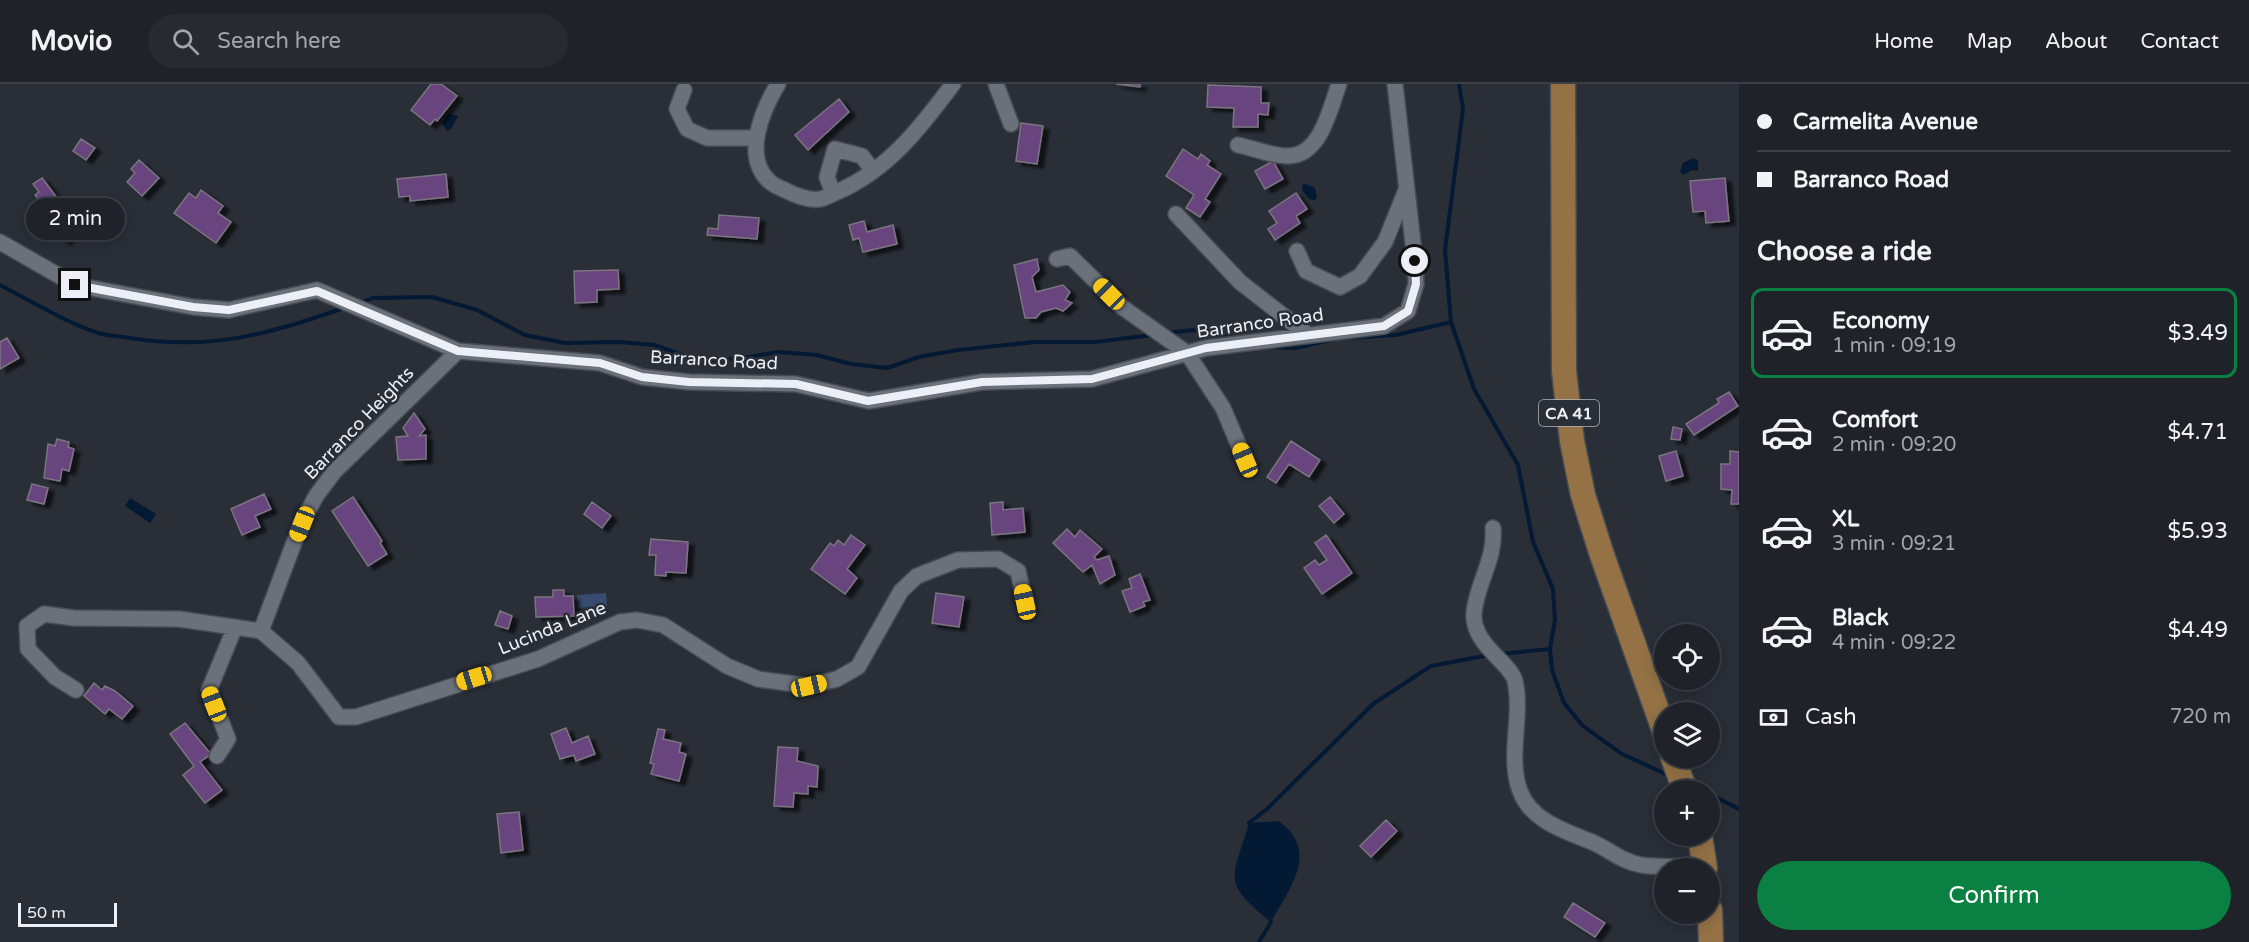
<!DOCTYPE html>
<html lang="en">
<head>
<meta charset="utf-8">
<style>
  body { margin:0; font-family:"Varela Round",sans-serif; background:#272a31; color:#f1f3f6; height:100vh; display:flex; flex-direction:column; font-size:22px; white-space:nowrap }
  * { box-sizing:border-box; margin:0 }
  p { font-size:20px; color:#a1a4a8 }
  .icon { flex:none; width:33px; height:33px; fill:none; stroke:currentColor; stroke-width:2; stroke-linecap:round; stroke-linejoin:round }
  .map { position:relative; flex:1; overflow:hidden }
  .sheet { display:flex; flex-direction:column; background:#1f2229; width:510px }
  .sheet>* { flex:none }
  .guide { display:grid; align-content:center; height:132px; padding:0 18px; background:#1f2229 }
  .controls { position:absolute; left:1654px; top:540px; display:grid; gap:12px }
  .controls a { display:grid; place-items:center; width:66px; height:66px; border-radius:50%; background:#1f2229; box-shadow:0 3px 15px #0003,0 0 0 2px #3c3f46; font-size:30px }
  .scale { position:absolute; left:18px; bottom:15px; width:99px; box-sizing:border-box; padding-left:6px; border:3px solid #ecf0f6; border-top:0; font-size:16px; line-height:21px; white-space:nowrap; color:#ecf0f6; -webkit-text-stroke:4px #292e37; paint-order:stroke }
  .end { position:absolute; width:27px; height:27px; margin:-14px; border:8px solid #ecf0f6; background:#111; box-shadow:0 0 0 3px #111 }
  .from { border-radius:50% }
  .bubble { position:absolute; height:42px; border-radius:21px; background:#1f2229; box-shadow:0 3px 15px #0003,0 0 0 2px #3c3f46; font-size:20px; font-weight:600; line-height:42px; text-align:center }
  .car { position:absolute; width:18px; height:36px; margin:-18px -9px; border-radius:8px; box-shadow:0 0 4px 2px #0007; background:linear-gradient(#f5c518 24%,#345 0 40%,#f5c518 0 76%,#345 0 86%,#f5c518 0) }
  .guide b { display:flex; align-items:center; gap:21px; height:57px; font-size:22px }
  .guide b+b { border-top:2px solid #3c3f46 }
  .guide i { width:15px; height:15px; background:#f1f3f6 }
  ul { padding:0; list-style:none }
  li { display:flex; align-items:center; gap:18px; height:90px; margin:0 12px 9px; padding:0 6px; border:3px solid transparent; border-radius:12px }
  li div { flex:1 }
  li b { display:block; font-size:22px }
  li em { font-style:normal; font-weight:600 }
  li.current { border-color:#0b8043 }
  li>.icon { width:54px; height:54px; stroke-width:1.5 }
  h2 { padding:0 18px; font-size:27px; line-height:72px }
  .pay { display:flex; align-items:center; gap:15px; height:66px; padding:0 18px; font-size:22px }
  .pay p { margin-inline-start:auto }
  .cta { display:flex; gap:12px; margin-top:auto; padding:12px 18px }
  .cta a { flex:1; height:69px; border-radius:36px; background:#0b8043; color:#fff; font-size:24px; font-weight:600; line-height:69px; text-align:center }
  header { display:flex; align-items:center; gap:36px; box-sizing:border-box; height:84px; padding:0 30px; background:#1f2229; border-bottom:2px solid #3c3f46 }
  header strong { font-size:28px }
  nav { display:flex; gap:33px; margin-inline-start:auto; font-size:21px }
  .search { width:420px; height:54px; background:#272a31; display:flex; align-items:center; gap:15px; box-sizing:border-box; padding:0 21px; border-radius:33px; color:#a1a4a8; font-size:22px }
  main { display:flex; flex:1; min-height:0 }
  .map>svg:first-child { display:block }
</style>
</head>
<body>
<header>
<strong>Movio</strong>
<div class="search"><svg class="icon" aria-label="search" viewBox="0 0 24 24"><circle cx="10" cy="10" r="6"/><path d="M15 15l6 6"/></svg>Search here</div>
<nav><a>Home</a><a>Map</a><a>About</a><a>Contact</a></nav>
</header>
<main>
<div class="map">
<svg width="1739" height="858" viewBox="0 0 1739 858">
  <defs>
    <filter id="shadow"><feDropShadow dx="6" dy="4" stdDeviation="1.5" flood-color="#0009"/></filter>
  </defs>
  <rect width="100%" height="100%" fill="#292e37"/>
  <path fill="#374a6f" d="M 606,509 L 607,522 L 577,524 L 577,511 Z"/>
  <path fill="#031934" d="M 449,30 L 458,32 L 451,45 L 447,47 L 442,39 Z
    M 1694,74 L 1698,77 L 1698,87 L 1692,86 L 1683,91 L 1680,87 L 1683,79 Z
    M 1303,99 L 1315,104 L 1317,114 L 1315,116 L 1309,115 L 1302,106 Z
    M 130,414 L 156,430 L 150,439 L 125,422 Z
    M 1279,737 C 1320,768 1290,803 1271,838 C 1220,797 1233,795 1249,739 Z"/>
  <g fill="none" stroke-linecap="round" stroke-linejoin="round">
    <path stroke="#031934" stroke-width="4" d="M 1459,0 L 1463,25 L 1445,166 L 1451,238 L 1474,305 L 1518,381 L 1533,458 L 1553,505 L 1555,536 L 1550,565 L 1552,586 L 1564,619 L 1583,642 L 1622,670 L 1668,691
      M 0,201 C 31,217 65,238 98,249 C 108,252 120,252 130,254 C 212,267 268,250 344,224
      M 360,219 L 373,214 L 432,213 L 477,226 L 525,251 L 565,259 L 620,258 L 654,261 L 699,277 L 743,274 L 778,268 L 817,271 L 851,280 L 887,284 L 919,273 L 958,266 L 1035,258 L 1095,258 L 1153,251
      M 1166,249 L 1193,246 L 1233,254
      M 1346,254 L 1396,251 L 1451,238
      M 1260,263 L 1296,264 L 1335,255
      M 1500,570 L 1550,565
      M 1694,703 L 1702,706
      M 1710,710 L 1739,725
      M 1249,739 L 1267,725 L 1373,620 L 1431,582 L 1489,571
      M 1259,858 L 1271,838"/>
  </g>
  <path fill="#67447e" stroke="#7b7580" stroke-width="1.5" filter="url(#shadow)" d="M 431,0 L 441,0 L 457,12 L 437,37 L 435,35 L 430,41 L 411,26 Z
    M 1116,0 L 1140,0 L 1140,3 Z
    M 1208,1 L 1261,3 L 1261,19 L 1269,19 L 1268,31 L 1258,30 L 1258,43 L 1233,43 L 1234,24 L 1207,23 Z
    M 839,15 L 849,28 L 808,66 L 795,51 Z
    M 1021,39 L 1043,42 L 1037,80 L 1016,77 Z
    M 81,55 L 95,64 L 86,76 L 73,67 Z
    M 1183,65 L 1198,75 L 1201,70 L 1210,77 L 1207,81 L 1221,90 L 1205,115 L 1210,118 L 1200,133 L 1186,124 L 1194,111 L 1166,92 Z
    M 139,76 L 159,94 L 142,112 L 127,98 L 135,89 L 131,85 Z
    M 1273,77 L 1283,95 L 1265,105 L 1255,87 Z
    M 446,90 L 448,113 L 410,117 L 410,112 L 399,113 L 397,95 Z
    M 42,94 L 80,144 L 64,157 L 44,130 L 47,127 L 35,111 L 39,108 L 33,100 Z
    M 1725,94 L 1729,137 L 1706,139 L 1705,127 L 1693,128 L 1690,97 Z
    M 201,106 L 223,122 L 218,129 L 231,138 L 216,159 L 174,129 L 189,109 L 196,114 Z
    M 1296,109 L 1307,125 L 1296,132 L 1300,139 L 1275,156 L 1268,145 L 1277,139 L 1269,127 Z
    M 719,131 L 759,134 L 757,155 L 707,151 L 708,144 L 718,145 Z
    M 864,137 L 867,148 L 893,141 L 897,160 L 863,168 L 859,154 L 853,156 L 849,141 Z
    M 1037,175 L 1039,186 L 1032,193 L 1036,208 L 1063,201 L 1070,208 L 1065,216 L 1072,219 L 1063,227 L 1056,224 L 1041,228 L 1036,234 L 1025,234 L 1014,181 Z
    M 618,186 L 619,205 L 597,206 L 597,218 L 575,219 L 574,187 Z
    M 7,254 L 19,274 L 0,285 L 0,258 Z
    M 1729,308 L 1738,322 L 1694,351 L 1686,340 L 1719,319 L 1717,315 Z
    M 414,329 L 425,345 L 419,352 L 426,351 L 426,375 L 398,376 L 396,353 L 408,352 L 403,344 Z
    M 1673,343 L 1682,345 L 1680,356 L 1671,355 Z
    M 57,355 L 69,358 L 68,363 L 74,365 L 69,387 L 62,385 L 60,397 L 44,394 L 48,360 L 55,362 Z
    M 1291,357 L 1320,376 L 1309,393 L 1289,380 L 1276,399 L 1267,393 Z
    M 1676,367 L 1683,392 L 1666,397 L 1659,372 Z
    M 1730,367 L 1739,368 L 1739,420 L 1731,420 L 1732,406 L 1721,405 L 1721,380 L 1730,380 Z
    M 32,400 L 48,404 L 44,420 L 27,416 Z
    M 264,410 L 271,425 L 255,432 L 260,443 L 242,451 L 231,425 Z
    M 353,413 L 382,457 L 380,459 L 387,470 L 368,482 L 332,427 Z
    M 1330,413 L 1344,430 L 1334,439 L 1319,422 Z
    M 592,418 L 611,432 L 602,444 L 584,430 Z
    M 1003,418 L 1003,426 L 1023,424 L 1025,448 L 992,451 L 990,419 Z
    M 1067,445 L 1075,453 L 1080,446 L 1102,465 L 1094,473 L 1097,476 L 1109,472 L 1115,491 L 1100,500 L 1092,481 L 1083,488 L 1053,459 Z
    M 851,451 L 865,461 L 847,485 L 857,494 L 845,510 L 811,485 L 830,459 L 834,462 L 838,456 L 844,461 Z
    M 1326,451 L 1352,489 L 1322,510 L 1304,484 L 1315,476 L 1319,481 L 1327,476 L 1315,459 Z
    M 651,455 L 688,458 L 686,489 L 666,488 L 666,492 L 655,491 L 656,471 L 649,471 Z
    M 1140,490 L 1150,516 L 1143,518 L 1145,522 L 1130,528 L 1122,507 L 1132,504 L 1129,495 Z
    M 553,506 L 564,506 L 564,512 L 573,512 L 574,532 L 536,533 L 535,513 L 553,513 Z
    M 936,509 L 964,513 L 959,543 L 932,539 Z
    M 500,527 L 512,532 L 508,545 L 495,541 Z
    M 94,599 L 102,606 L 105,602 L 115,607 L 133,622 L 122,635 L 109,625 L 105,630 L 84,612 Z
    M 185,639 L 211,670 L 200,678 L 222,706 L 205,719 L 183,691 L 194,682 L 170,650 Z
    M 566,644 L 572,659 L 588,652 L 595,670 L 576,677 L 574,671 L 560,675 L 551,650 Z
    M 658,645 L 665,646 L 663,655 L 681,659 L 679,668 L 686,670 L 679,697 L 651,690 L 654,680 L 650,679 Z
    M 778,663 L 798,664 L 797,677 L 818,682 L 817,703 L 808,702 L 808,710 L 794,709 L 793,723 L 774,722 Z
    M 519,728 L 523,766 L 501,769 L 497,730 Z
    M 1386,736 L 1397,747 L 1371,773 L 1360,762 Z
    M 1573,819 L 1605,839 L 1595,853 L 1564,833 Z"/>
  <g fill="none" stroke-linecap="round" stroke-linejoin="round">
    <defs>
      <path id="street" d="M 778,0 C 763,25 742,72 769,97 C 773,101 780,104 785,106 C 794,111 810,117 820,115 C 826,114 832,110 837,108 C 888,86 921,43 953,0
        M 996,0 L 1011,40
        M 684,6 L 677,25 L 687,45 L 707,54 L 757,54
        M 1238,61 C 1253,64 1272,72 1288,72 C 1321,72 1330,24 1339,0
        M 833,109 L 827,93 L 835,65 L 862,72 L 873,87
        M 1176,130 L 1240,198 L 1308,251
        M 0,158 L 75,201 L 193,223 L 229,226 L 317,206 L 458,267 L 600,279 L 642,293 L 689,298 L 796,300 L 869,317 L 982,298 L 1092,295 L 1206,264 L 1384,242 L 1408,227 L 1416,200 L 1415,177 L 1395,0
        M 1297,167 L 1306,187 L 1340,203 L 1360,192 L 1385,158 L 1406,106
        M 1057,175 L 1070,172 L 1122,223 L 1187,269 L 1223,324 L 1245,376
        M 1493,444 C 1496,474 1477,499 1474,528 C 1471,560 1510,578 1515,597 C 1523,632 1507,672 1520,707 C 1531,737 1565,747 1592,758 C 1609,765 1620,777 1641,781 C 1661,784 1685,782 1705,782
        M 261,547 L 301,440 L 316,412 L 334,388 L 458,267
        M 76,606 L 55,593 L 28,565 L 27,542 L 44,530 L 74,534 L 179,535 L 261,547 L 298,579 L 339,633 L 356,633 L 538,575 L 620,538 L 637,536 L 663,541 L 727,582 L 758,595 L 809,602 L 837,595 L 858,583 L 901,507 L 917,492 L 958,476 L 998,475 L 1018,487 L 1025,518
        M 217,672 L 228,655 L 209,606 L 235,543"/>
      <path id="primary" d="M 1563,0 L 1564,287 L 1572,357 L 1583,411 L 1602,471 L 1665,649
        M 1673,674 L 1685,706
        M 1700,752 L 1705,784
        M 1710,826 L 1711,858"/>
    </defs>
    <use href="#street" stroke="#464b53" stroke-width="18"/>
    <use href="#primary" stroke="#464b53" stroke-width="27"/>
    <use href="#street" stroke="#6b717b" stroke-width="15"/>
    <use href="#primary" stroke="#947245" stroke-width="24"/>
  </g>
  <g fill="none" stroke-linecap="round" stroke-linejoin="round">
    <path stroke="#ecf0f6" stroke-width="8" d="M 75,201 L 193,223 L 229,226 L 317,207 L 458,267 L 600,279 L 642,293 L 689,298 L 796,300 L 868,317 L 982,298 L 1092,295 L 1206,264 L 1384,242 L 1408,227 L 1416,200 L 1415,177"/>
  </g>
  <g text-anchor="middle" stroke-width="5" stroke-linejoin="round" paint-order="stroke">
    <rect fill="#292e37" stroke="#b2b6bd" stroke-width="1.5" x="1539" y="316" width="60" height="26" rx="4.5"/>
    <g font-size="16" font-weight="bold" fill="#ecf0f6">
      <text x="1569" y="335">CA 41</text>
    </g>
    <g font-size="18" fill="#ecf0f6" stroke="#292e37">
      <text transform="translate(1260 239) rotate(-8)" y="6">Barranco Road</text>
      <text transform="translate(714 276) rotate(3)" y="6">Barranco Road</text>
      <text transform="translate(359 339) rotate(-46)" y="6">Barranco Heights</text>
      <text transform="translate(552 544) rotate(-22)" y="6">Lucinda Lane</text>
    </g>
  </g>
</svg>
<div class="controls">
<a><svg class="icon" aria-label="locate" viewBox="0 0 24 24"><circle cx="12" cy="12" r="6"/><path d="M12 2v4M12 18v4M2 12h4M18 12h4"/></svg></a>
<a><svg class="icon" aria-label="layers" viewBox="0 0 24 24"><path d="M12 4l9 5-9 5-9-5zM3 14l9 5 9-5"/></svg></a>
<a>+</a>
<a>−</a>
</div>
<div class="scale">50 m</div>
<i class="end from" style="left:1415px;top:177px"></i>
<i class="end" style="left:75px;top:201px"></i>
<div class="bubble" style="left:26px;top:114px;width:99px">2 min</div>
<i class="car" style="left:1109px;top:210px;rotate:315deg"></i>
<i class="car" style="left:1245px;top:376px;rotate:337deg"></i>
<i class="car" style="left:302px;top:440px;rotate:201deg"></i>
<i class="car" style="left:1025px;top:518px;rotate:348deg"></i>
<i class="car" style="left:474px;top:594px;rotate:253deg"></i>
<i class="car" style="left:809px;top:602px;rotate:77deg"></i>
<i class="car" style="left:214px;top:620px;rotate:339deg"></i>
</div>
<section class="sheet">
<div class="guide">
<b><i class="from"></i>Carmelita Avenue</b>
<b><i></i>Barranco Road</b>
</div>
<h2>Choose a ride</h2>
<ul>
<li class="current"><svg class="icon" aria-label="car" viewBox="0 0 24 24"><path d="M5 17H2v-5l4-1 3-4h7l3 4 3 1v5h-3M9 17h6M6 11h13"/><circle cx="7" cy="17" r="2"/><circle cx="17" cy="17" r="2"/></svg><div><b>Economy</b><p>1 min · 09:19</p></div><em>$3.49</em></li>
<li><svg class="icon" aria-label="car" viewBox="0 0 24 24"><path d="M5 17H2v-5l4-1 3-4h7l3 4 3 1v5h-3M9 17h6M6 11h13"/><circle cx="7" cy="17" r="2"/><circle cx="17" cy="17" r="2"/></svg><div><b>Comfort</b><p>2 min · 09:20</p></div><em>$4.71</em></li>
<li><svg class="icon" aria-label="car" viewBox="0 0 24 24"><path d="M5 17H2v-5l4-1 3-4h7l3 4 3 1v5h-3M9 17h6M6 11h13"/><circle cx="7" cy="17" r="2"/><circle cx="17" cy="17" r="2"/></svg><div><b>XL</b><p>3 min · 09:21</p></div><em>$5.93</em></li>
<li><svg class="icon" aria-label="car" viewBox="0 0 24 24"><path d="M5 17H2v-5l4-1 3-4h7l3 4 3 1v5h-3M9 17h6M6 11h13"/><circle cx="7" cy="17" r="2"/><circle cx="17" cy="17" r="2"/></svg><div><b>Black</b><p>4 min · 09:22</p></div><em>$4.49</em></li>
</ul>
<div class="pay"><svg class="icon" aria-label="cash" viewBox="0 0 24 24"><path d="M3 7h18v10H3z"/><circle cx="12" cy="12" r="2"/></svg>Cash<p>720 m</p></div>
<div class="cta"><a>Confirm</a></div>
</section>
</main>
</body>
</html>
